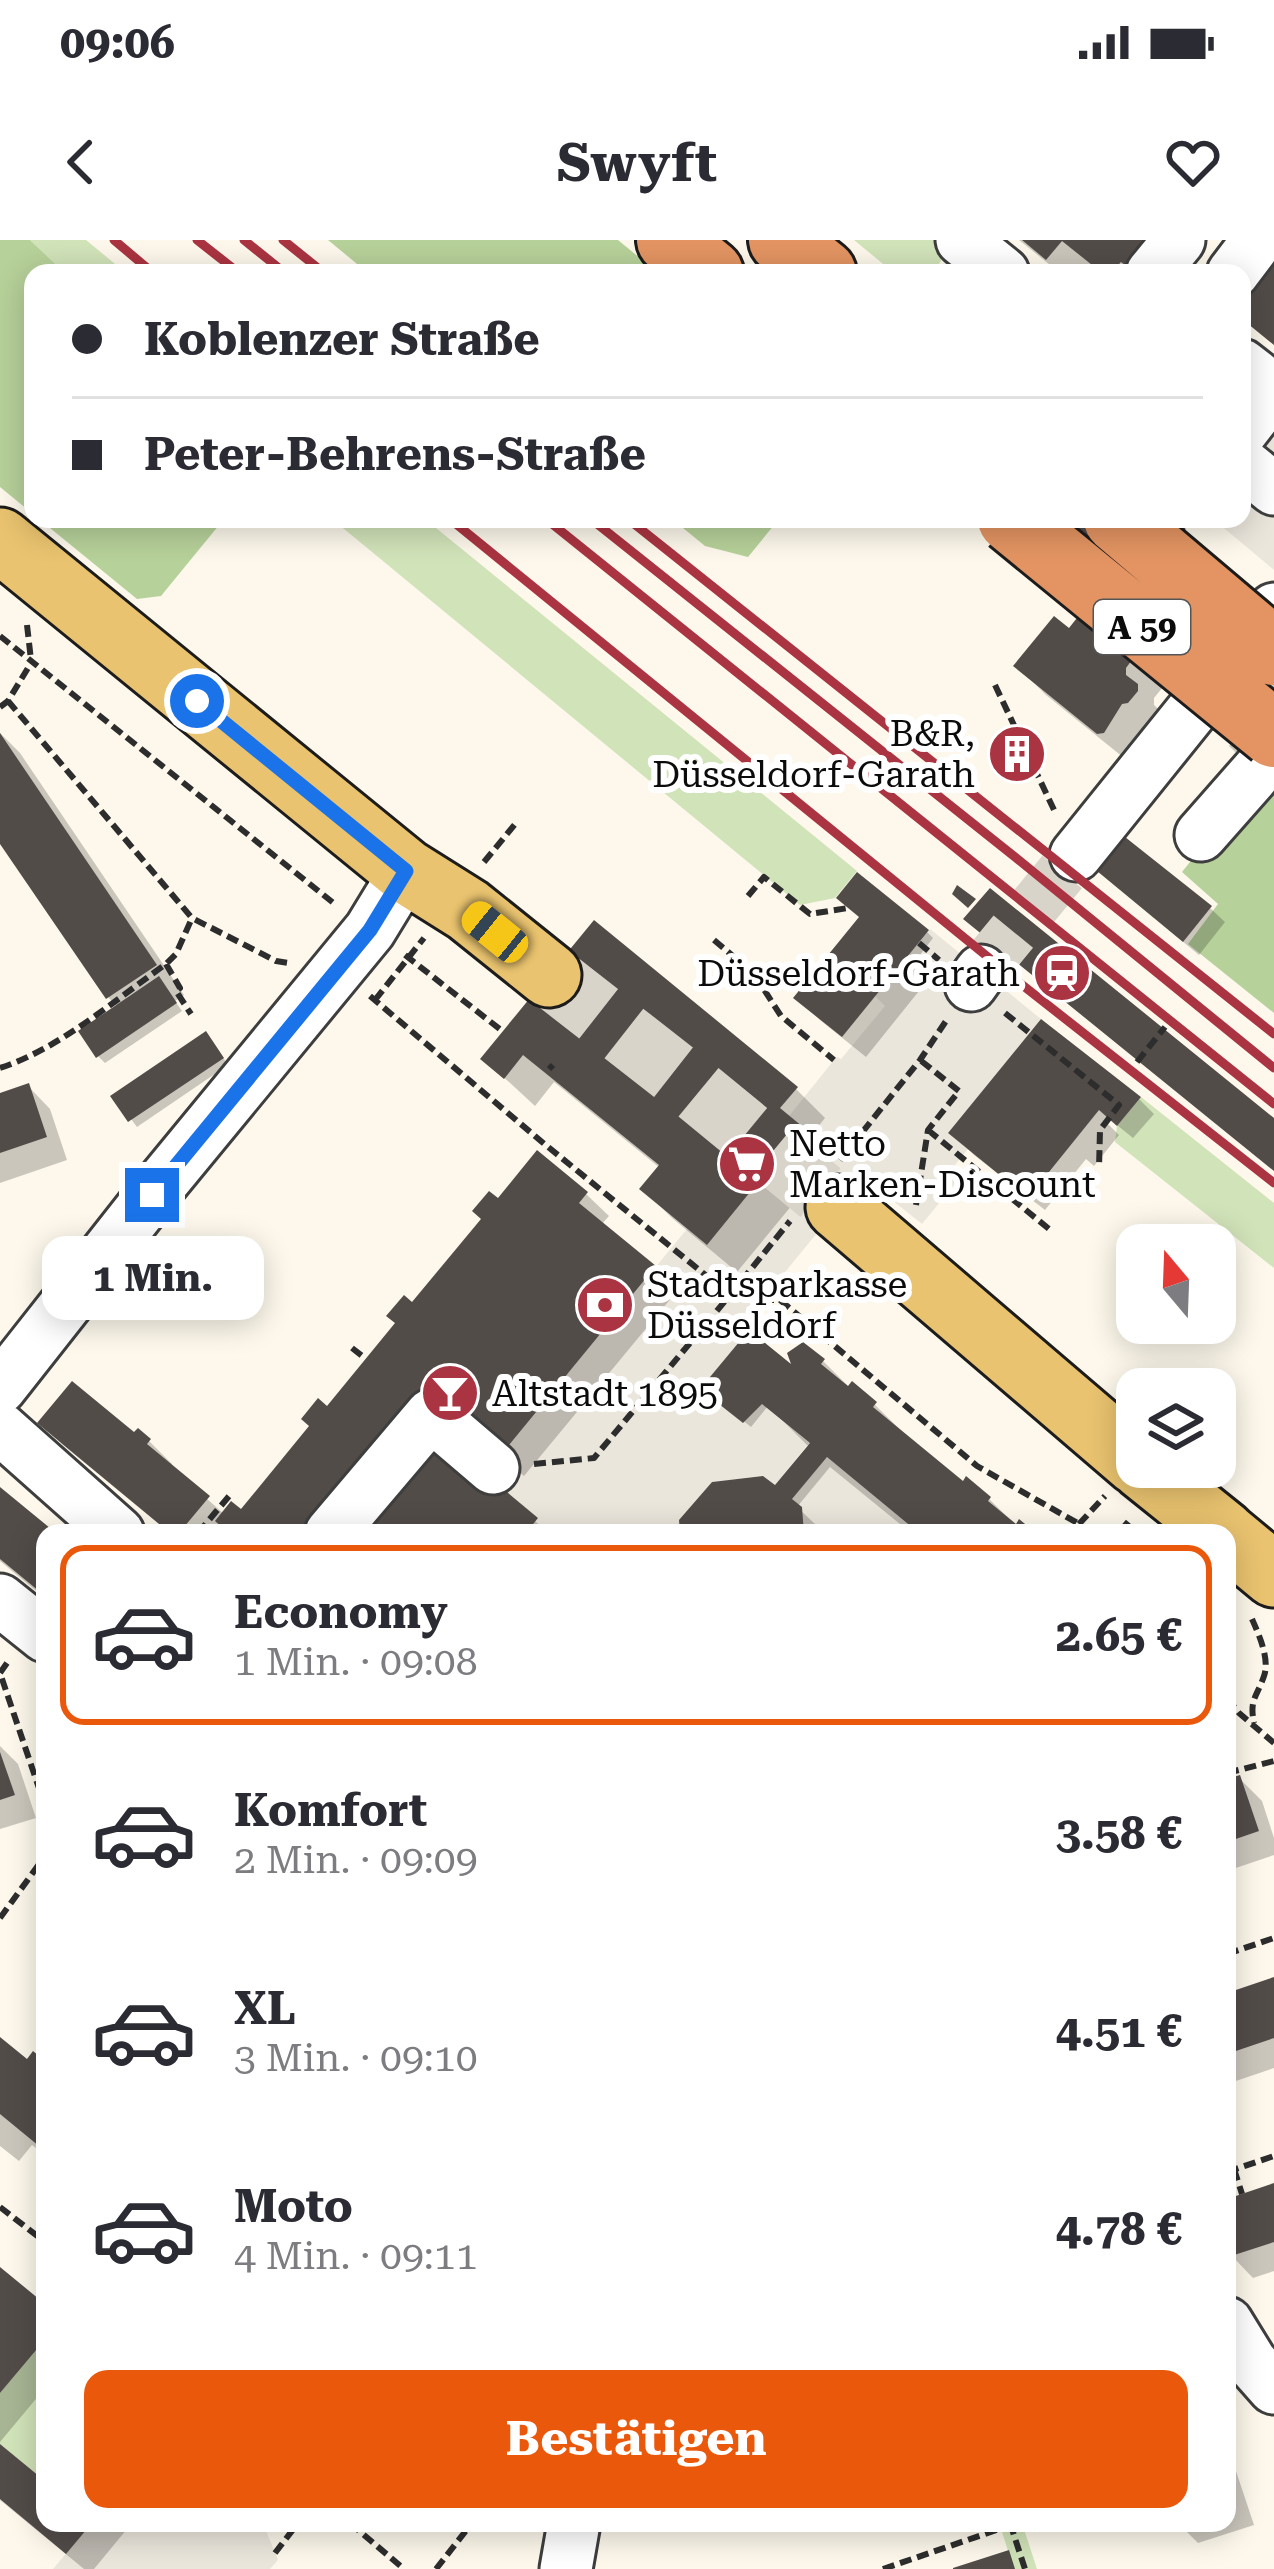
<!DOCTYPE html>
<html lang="de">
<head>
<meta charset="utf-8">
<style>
  body { margin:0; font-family:"Roboto Serif",serif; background:#f2f2f3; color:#2b2b33; height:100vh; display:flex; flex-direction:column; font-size:45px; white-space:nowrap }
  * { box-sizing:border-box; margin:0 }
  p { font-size:39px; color:#7c7c81 }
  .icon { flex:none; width:66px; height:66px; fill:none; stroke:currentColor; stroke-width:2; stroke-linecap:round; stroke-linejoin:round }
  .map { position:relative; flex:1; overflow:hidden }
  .side { position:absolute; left:36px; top:1284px; width:1200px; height:1008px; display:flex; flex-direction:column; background:#fff; border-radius:24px; box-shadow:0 6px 30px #0003 }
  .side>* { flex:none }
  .guide { position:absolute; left:24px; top:24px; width:1227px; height:264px; border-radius:24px; box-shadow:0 6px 30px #0003; display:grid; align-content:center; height:264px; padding:0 48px; background:#fff }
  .needle { width:78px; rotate:341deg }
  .tools { position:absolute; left:1116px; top:984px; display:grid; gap:24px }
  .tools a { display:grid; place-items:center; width:120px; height:120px; border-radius:24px; background:#fff; box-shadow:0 6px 30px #0003; font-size:60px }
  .end { position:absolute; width:54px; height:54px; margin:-27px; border:15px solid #1a73e8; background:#fff; box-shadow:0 0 0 6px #fff }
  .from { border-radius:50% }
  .bubble { position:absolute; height:84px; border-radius:24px; background:#fff; box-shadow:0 6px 30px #0003; font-size:39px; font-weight:700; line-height:84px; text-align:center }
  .car { position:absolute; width:36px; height:72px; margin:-36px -18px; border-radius:15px; box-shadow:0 0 9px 3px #0007; background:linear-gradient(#f5c518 24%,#345 0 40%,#f5c518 0 76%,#345 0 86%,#f5c518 0) }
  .guide b { display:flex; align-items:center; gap:42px; height:114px; font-size:45px }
  .guide b+b { border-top:3px solid #e1e1e2 }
  .guide i { width:30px; height:30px; background:#2b2b33 }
  ul { padding:21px 0 0; list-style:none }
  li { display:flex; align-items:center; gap:36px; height:180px; margin:0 24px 18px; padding:0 24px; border:6px solid transparent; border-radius:24px }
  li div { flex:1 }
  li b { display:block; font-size:45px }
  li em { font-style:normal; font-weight:700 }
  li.current { border-color:#ea580c }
  li>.icon { width:108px; height:108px; stroke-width:1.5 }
  .cta { display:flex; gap:24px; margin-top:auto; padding:24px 48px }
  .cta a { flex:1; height:138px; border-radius:24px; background:#ea580c; color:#fff; font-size:48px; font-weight:700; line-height:138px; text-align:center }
  .status { display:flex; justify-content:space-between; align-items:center; height:84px; padding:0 60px; background:#fff; direction:ltr }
  .status svg { height:33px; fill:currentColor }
  header { display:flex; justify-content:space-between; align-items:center; height:156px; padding:0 48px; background:#fff; font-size:54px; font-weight:700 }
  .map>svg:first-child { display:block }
</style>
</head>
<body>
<div class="status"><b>09:06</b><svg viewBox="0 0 49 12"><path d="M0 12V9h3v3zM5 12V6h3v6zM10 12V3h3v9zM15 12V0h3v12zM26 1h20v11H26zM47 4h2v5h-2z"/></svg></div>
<header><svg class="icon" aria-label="back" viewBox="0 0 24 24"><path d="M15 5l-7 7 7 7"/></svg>Swyft<svg class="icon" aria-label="heart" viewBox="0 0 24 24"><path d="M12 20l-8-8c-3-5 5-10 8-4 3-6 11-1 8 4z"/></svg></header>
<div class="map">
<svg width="1274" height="2329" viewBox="0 0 1274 2329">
  <rect width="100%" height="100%" fill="#fdf8eb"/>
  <path fill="#d1e3b9" d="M 30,0 L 86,0 L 126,33 L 65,33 Z
    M 854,0 L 938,0 L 943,17 L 934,33 L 894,33 Z
    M 332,279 L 425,279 L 857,631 L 835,658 L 800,665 Z
    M 1141,857 L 1274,963 L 1274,1028 L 1115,902 L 1117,886 Z
    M 37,2109 L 45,2115 L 45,2241 L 0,2204 L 0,2153 Z
    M 999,2283 L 1022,2283 L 1037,2329 L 1014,2329 Z"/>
  <path fill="#b7d19a" d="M 0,0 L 30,0 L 65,33 L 33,33 L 33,274 L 0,247 Z
    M 328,0 L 618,0 L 658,33 L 368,33 Z
    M 39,279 L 224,279 L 161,356 L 137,359 Z
    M 672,279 L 779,279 L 748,317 L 705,306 Z
    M 1246,552 L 1274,553 L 1274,773 L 1188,704 L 1218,664 L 1182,632 Z"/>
  <path fill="#ebe6dc" d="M 1274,118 L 1274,330 L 1213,279 L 1242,279 L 1242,158 Z
    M 930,689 L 1041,779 L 948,893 L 968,909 L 955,925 L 964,933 L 922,984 L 863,937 L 767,1054 L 749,1090 L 701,1148 L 742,1182 L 762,1164 L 809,1203 L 775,1245 L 763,1236 L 712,1242 L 680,1280 L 680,1293 L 526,1293 L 538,1278 L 487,1236 L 500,1216 L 687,989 L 707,1005 L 803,888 L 789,876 L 834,820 L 837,817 L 841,819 L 885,766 L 875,756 Z
    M 827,1217 L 919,1293 L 804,1293 L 802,1267 L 792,1259 Z
    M 92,2283 L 263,2283 L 278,2320 L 270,2329 L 53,2329 Z"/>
  <path fill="#0003" fill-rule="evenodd" d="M 1019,0 L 1208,0 L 1181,33 L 1099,33 L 1093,28 L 1088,33 L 1060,33 Z
    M 1017,279 L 1171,279 L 1213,319 L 1167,442 L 1154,458 L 1154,465 L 1166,476 L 1129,522 L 1046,455 L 1017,426 L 1069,392 L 1101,353 ZM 1142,307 L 1150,338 L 1135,357 L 1115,340 Z
    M 1251,440 L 1274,442 L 1274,540 L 1252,528 L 1229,506 L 1238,494 Z
    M 0,493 L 20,513 L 184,755 L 175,761 L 182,771 L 105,823 L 98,816 L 118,768 L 108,757 L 0,598 Z
    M 1014,496 L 1021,503 L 1037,537 L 1029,541 L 1022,534 Z
    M 1116,646 L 1210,668 L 1225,682 L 1199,715 Z
    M 594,685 L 796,849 L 825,878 L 809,898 L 830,919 L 737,1032 L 672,978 L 643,949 L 660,928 L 554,842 L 535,866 L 484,819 Z
    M 927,692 L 933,698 L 916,720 L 899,707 L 897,710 L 927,741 L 866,817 L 820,780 L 797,757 Z
    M 212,801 L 228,825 L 137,887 L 114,856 Z
    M 28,846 L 50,869 L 67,920 L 0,943 L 0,855 Z
    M 1139,859 L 1154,874 L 1133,898 L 1107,877 L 1104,880 L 1119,895 L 1094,926 L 1086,919 L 1045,970 L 974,915 L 952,893 Z
    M 586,954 L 609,976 L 601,985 L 654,1029 L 677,1051 L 524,1236 L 446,1173 L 430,1192 L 549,1293 L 170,1293 L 63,1205 L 41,1183 L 134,1196 L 149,1201 L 172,1224 L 170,1226 L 224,1274 L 241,1274 L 498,963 Z
    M 823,1121 L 850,1148 L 875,1165 L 918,1207 L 964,1245 L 989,1259 L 1018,1287 L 1032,1293 L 911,1293 L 830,1227 L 797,1267 L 816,1285 L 816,1293 L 683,1293 L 785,1258 L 810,1208 L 768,1166 L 751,1187 L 711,1155 L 798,1133 Z
    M 0,1251 L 51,1293 L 45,1293 L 45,1358 L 0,1321 Z
    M 0,1506 L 18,1524 L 36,1578 L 0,1589 Z
    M 1239,1538 L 1262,1561 L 1274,1598 L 1274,1615 L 1227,1631 L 1227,1542 Z
    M 1274,1740 L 1274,1828 L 1227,1844 L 1227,1756 Z
    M 0,1800 L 27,1823 L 45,1825 L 45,1915 L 32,1905 L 19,1921 L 0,1906 Z
    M 1274,1946 L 1274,2031 L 1253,2038 L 1231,2015 L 1227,2004 L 1227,1962 Z
    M 0,2031 L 45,2068 L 45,2148 L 0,2202 Z
    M 1227,2204 L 1254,2285 L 1198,2303 L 1178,2283 L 1227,2283 Z
    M 0,2208 L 45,2245 L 45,2283 L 132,2283 L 94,2329 L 84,2329 L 0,2260 Z"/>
  <path fill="#524c49" d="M 1022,0 L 1155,0 L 1135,33 L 1121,22 L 1111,33 L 1102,33 L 1062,1 L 1046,20 Z
    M 1274,25 L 1274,105 L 1242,79 L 1242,64 Z
    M 1012,279 L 1176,279 L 1185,286 L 1186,296 L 1137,413 L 1126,428 L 1126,435 L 1138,444 L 1138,451 L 1128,463 L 1122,464 L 1104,493 L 1097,494 L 1013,426 L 1054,376 L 1069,388 L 1112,334 L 1134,352 L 1147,337 L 1111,280 L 1072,328 Z
    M 0,493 L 157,725 L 106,759 L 0,604 Z
    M 1015,493 L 1032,530 L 1020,536 L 1003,498 Z
    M 1125,597 L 1212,666 L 1183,702 L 1097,631 Z
    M 857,632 L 929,690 L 842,797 L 793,758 L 859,677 L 836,658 Z
    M 957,645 L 976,659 L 968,668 L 952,654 Z
    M 990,648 L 1274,878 L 1274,931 L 963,679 Z
    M 594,680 L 798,847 L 780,868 L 803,887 L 707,1005 L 639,949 L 659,925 L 523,815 L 504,839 L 480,819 Z
    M 159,736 L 177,763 L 96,818 L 78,791 Z
    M 1041,779 L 1141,857 L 1117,886 L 1099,870 L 1028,958 L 948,893 Z
    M 206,791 L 224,818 L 128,882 L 110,856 Z
    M 29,843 L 47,897 L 0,913 L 0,853 Z
    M 537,910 L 588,952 L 579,963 L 656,1026 L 500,1216 L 422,1153 L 307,1293 L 221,1293 L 224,1289 L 215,1281 L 231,1261 L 241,1269 L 309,1186 L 301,1179 L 318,1158 L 327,1166 L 395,1083 L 386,1076 L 404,1055 L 412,1062 L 481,979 L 472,971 L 489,951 L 498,958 Z
    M 749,1090 L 791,1124 L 787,1113 L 803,1102 L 825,1119 L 821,1124 L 848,1146 L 852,1141 L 877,1162 L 873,1167 L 963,1241 L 966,1236 L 991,1257 L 988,1261 L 1016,1284 L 1019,1279 L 1036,1293 L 919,1293 L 827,1217 L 792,1259 L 802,1267 L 804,1293 L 680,1293 L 679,1280 L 712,1242 L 763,1236 L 775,1245 L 810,1203 L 762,1164 L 743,1183 L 700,1149 Z
    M 72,1141 L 134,1192 L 138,1188 L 151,1199 L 147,1204 L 210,1256 L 179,1293 L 170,1293 L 37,1183 Z
    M 434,1191 L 538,1278 L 526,1293 L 350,1293 Z
    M 0,1247 L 56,1293 L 45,1293 L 45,1356 L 0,1319 Z
    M 0,1512 L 15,1555 L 0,1560 Z
    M 1240,1535 L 1259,1591 L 1227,1602 L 1227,1539 Z
    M 1274,1737 L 1274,1798 L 1227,1814 L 1227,1753 Z
    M 0,1797 L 27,1819 L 33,1811 L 45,1821 L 45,1911 L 0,1874 Z
    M 1274,1943 L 1274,2002 L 1228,2017 L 1227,1959 Z
    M 0,2027 L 45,2064 L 45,2115 L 37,2109 L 0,2153 Z
    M 0,2204 L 45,2241 L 45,2283 L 92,2283 L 66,2314 L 0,2259 Z
    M 1009,2310 L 1015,2329 L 953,2329 L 953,2328 Z"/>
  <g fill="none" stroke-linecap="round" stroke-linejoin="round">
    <path stroke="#d9d4c9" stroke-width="51" stroke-dasharray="51 26" stroke-linecap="butt" d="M 981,731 L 1076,615"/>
    <path stroke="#d9d4c9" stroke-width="63" stroke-dasharray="63 32" stroke-linecap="butt" d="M 549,735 L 686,842 L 838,967"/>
    <defs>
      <path id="minor" d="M 962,0 L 1003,33
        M 1152,33 L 1179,0
        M 1233,33 L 1258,0
        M 1242,125 L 1274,150 L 1242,191
        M 1242,223 L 1274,249
        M 1201,595 L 1274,512
        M 1076,615 L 1274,369
        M 971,745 L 981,731
        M 0,1148 L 152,955 L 370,690 L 406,631
        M 0,1188 L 118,1293
        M 331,1293 L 431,1175 L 493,1228
        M 0,1360 L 45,1396
        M 1227,2083 L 1251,2122 L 1274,2148
        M 566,2329 L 574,2283"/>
      <path id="major" d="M 0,300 L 406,631 L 468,670 L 549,735
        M 838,967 L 1137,1223
        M 1142,1227 L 1224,1293
        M 1227,1296 L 1274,1335"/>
      <path id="highway" d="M 670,0 L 710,33
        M 782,0 L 823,33"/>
    </defs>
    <use href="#minor" stroke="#3e3e3e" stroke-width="57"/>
    <use href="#major" stroke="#1c1c1c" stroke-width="69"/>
    <use href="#highway" stroke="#1c1c1c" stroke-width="72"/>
    <path stroke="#2d2d2d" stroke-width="6" stroke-dasharray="12 6" stroke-linecap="butt" d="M 27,385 L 31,420
      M 0,396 L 336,665
      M 995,445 L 1055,572
      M 8,461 L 192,678 L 276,721 L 289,723
      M 0,467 L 8,461 L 31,423
      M 484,622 L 516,583
      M 748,656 L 764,637 L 810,674 L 848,668
      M 714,700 L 754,734 L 781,776 L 834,820
      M 919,703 L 939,720
      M 405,715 L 501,790
      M 166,724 L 180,748 L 176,751 L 191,774
      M 370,756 L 542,902 L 730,1055 L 790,981
      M 375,760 L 424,698
      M 1005,773 L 1119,865 L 1100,890 L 1099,928
      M 1137,822 L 1165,787
      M 0,828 C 59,809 115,760 166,724 L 176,714 L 192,678
      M 549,829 L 553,825
      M 928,890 L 1049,989
      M 840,920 L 920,820 L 948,778
      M 916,965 L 928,890 L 959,851 L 920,820
      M 762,1060 L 780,1060 L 977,1226 L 1095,1293
      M 352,1108 L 366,1119
      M 1215,1162 L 1225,1150
      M 534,1224 L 594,1218 L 730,1055
      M 1124,1282 L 1137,1293
      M 1079,1284 L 1105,1256
      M 198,1293 L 230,1255
      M 1252,1379 C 1259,1395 1270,1419 1264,1436 C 1257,1457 1249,1459 1254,1483
      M 7,1423 L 0,1433 L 45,1566
      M 1227,1458 L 1239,1473 L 1274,1503
      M 1227,1533 L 1274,1521
      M 0,1678 L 45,1616
      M 1227,1714 L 1274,1698
      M 1234,1929 L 1242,1954
      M 1227,1932 L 1274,1916
      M 0,1967 L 45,2002
      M 350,2283 L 404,2329
      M 1010,2283 L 1025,2329
      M 275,2313 L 298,2283
      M 436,2329 L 472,2283
      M 883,2329 L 1011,2285"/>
    <use href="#minor" stroke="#fff" stroke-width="51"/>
    <use href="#major" stroke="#e9c36f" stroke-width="63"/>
    <use href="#highway" stroke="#e39462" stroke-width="66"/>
    <path stroke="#aa3441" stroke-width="9" d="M 114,0 L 153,33
      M 197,0 L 239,33
      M 244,0 L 285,33
      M 283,0 L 324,33
      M 450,279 L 1021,744 L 1274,943
      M 546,279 L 1274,864
      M 591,279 L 1015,617 L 1274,828
      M 628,279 L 1274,794"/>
    <defs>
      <path id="highway-bridge" d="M 1011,279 L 1274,494
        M 1117,279 L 1274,412"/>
    </defs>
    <use href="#highway-bridge" stroke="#1c1c1c" stroke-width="72" stroke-linecap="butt"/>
    <use href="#highway-bridge" stroke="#e39462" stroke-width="66"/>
  </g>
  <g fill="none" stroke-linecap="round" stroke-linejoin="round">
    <path stroke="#1a73e8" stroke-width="15" d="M 152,955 L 370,690 L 406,631 L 197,461"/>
  </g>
  <defs>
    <symbol id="building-disc" viewBox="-11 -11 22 22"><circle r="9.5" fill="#aa3441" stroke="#fff"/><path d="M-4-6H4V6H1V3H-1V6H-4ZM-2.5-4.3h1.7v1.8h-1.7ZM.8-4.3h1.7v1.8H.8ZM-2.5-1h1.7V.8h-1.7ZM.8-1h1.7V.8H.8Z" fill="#fff"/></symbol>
    <symbol id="station-disc" viewBox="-11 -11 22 22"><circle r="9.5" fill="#aa3441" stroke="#fff"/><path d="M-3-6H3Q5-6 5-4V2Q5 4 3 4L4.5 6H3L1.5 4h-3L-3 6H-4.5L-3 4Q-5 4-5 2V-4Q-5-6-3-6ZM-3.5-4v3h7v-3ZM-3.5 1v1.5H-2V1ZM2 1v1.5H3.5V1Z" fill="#fff"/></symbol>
    <symbol id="supermarket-disc" viewBox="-11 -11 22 22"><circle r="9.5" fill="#aa3441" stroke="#fff"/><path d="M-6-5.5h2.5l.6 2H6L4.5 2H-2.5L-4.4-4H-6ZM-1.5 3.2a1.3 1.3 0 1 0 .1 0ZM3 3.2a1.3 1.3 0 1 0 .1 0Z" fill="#fff"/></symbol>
    <symbol id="bank-disc" viewBox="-11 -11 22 22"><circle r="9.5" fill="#aa3441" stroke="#fff"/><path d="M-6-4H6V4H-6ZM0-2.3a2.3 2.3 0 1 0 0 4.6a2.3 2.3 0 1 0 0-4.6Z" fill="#fff"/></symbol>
    <symbol id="bar-disc" viewBox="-11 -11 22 22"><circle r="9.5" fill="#aa3441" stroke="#fff"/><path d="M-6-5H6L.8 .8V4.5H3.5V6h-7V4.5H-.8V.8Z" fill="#fff"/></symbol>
  </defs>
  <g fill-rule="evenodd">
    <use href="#building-disc" x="984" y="481" width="66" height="66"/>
    <use href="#station-disc" x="1029" y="700" width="66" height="66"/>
    <use href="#supermarket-disc" x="714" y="891" width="66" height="66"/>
    <use href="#bank-disc" x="572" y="1032" width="66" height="66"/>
    <use href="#bar-disc" x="417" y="1120" width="66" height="66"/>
  </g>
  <g text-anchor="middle" stroke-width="12" stroke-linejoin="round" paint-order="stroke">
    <rect fill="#fff" stroke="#545454" stroke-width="3" x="1094" y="360" width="96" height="54" rx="9"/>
    <g font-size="33" font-weight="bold" fill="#0b0b0b">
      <text x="1142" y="399">A 59</text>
    </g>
    <g font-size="36" fill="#0b0b0b" stroke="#fff" text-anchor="start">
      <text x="975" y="506" text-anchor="end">B&amp;R,<tspan x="975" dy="41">Düsseldorf-Garath</tspan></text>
      <text x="1020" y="746" text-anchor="end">Düsseldorf-Garath</text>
      <text x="789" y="916">Netto<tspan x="789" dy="41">Marken-Discount</tspan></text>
      <text x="647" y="1057">Stadtsparkasse<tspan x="647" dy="41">Düsseldorf</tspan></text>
      <text x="492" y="1166">Altstadt 1895</text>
    </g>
  </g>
</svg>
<div class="tools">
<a><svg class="needle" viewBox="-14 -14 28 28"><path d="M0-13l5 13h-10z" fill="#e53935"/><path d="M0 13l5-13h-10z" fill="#7c7c81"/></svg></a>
<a><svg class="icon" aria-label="layers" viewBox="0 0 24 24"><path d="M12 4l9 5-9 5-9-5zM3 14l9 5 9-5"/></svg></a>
</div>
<i class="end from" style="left:197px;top:461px"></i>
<i class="end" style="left:152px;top:955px"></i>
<div class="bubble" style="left:42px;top:996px;width:222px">1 Min.</div>
<i class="car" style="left:495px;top:692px;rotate:309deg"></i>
<div class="guide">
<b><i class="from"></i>Koblenzer Straße</b>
<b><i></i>Peter-Behrens-Straße</b>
</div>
<section class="side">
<ul>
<li class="current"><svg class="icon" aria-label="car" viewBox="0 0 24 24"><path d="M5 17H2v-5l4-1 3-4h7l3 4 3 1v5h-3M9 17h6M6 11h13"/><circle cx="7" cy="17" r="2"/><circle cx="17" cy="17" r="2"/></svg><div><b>Economy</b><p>1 Min. · 09:08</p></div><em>2.65 €</em></li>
<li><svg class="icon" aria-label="car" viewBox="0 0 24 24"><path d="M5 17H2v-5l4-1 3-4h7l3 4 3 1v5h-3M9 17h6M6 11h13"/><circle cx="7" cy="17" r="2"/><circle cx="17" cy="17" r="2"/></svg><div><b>Komfort</b><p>2 Min. · 09:09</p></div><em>3.58 €</em></li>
<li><svg class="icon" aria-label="car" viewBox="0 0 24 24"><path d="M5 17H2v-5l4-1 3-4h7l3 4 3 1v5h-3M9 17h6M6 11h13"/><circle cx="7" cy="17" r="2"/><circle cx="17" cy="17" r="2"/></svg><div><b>XL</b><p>3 Min. · 09:10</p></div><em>4.51 €</em></li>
<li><svg class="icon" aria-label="car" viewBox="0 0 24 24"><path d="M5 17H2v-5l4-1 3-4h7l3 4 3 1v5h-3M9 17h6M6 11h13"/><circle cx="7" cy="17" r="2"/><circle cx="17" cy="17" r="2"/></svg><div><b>Moto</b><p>4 Min. · 09:11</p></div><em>4.78 €</em></li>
</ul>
<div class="cta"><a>Bestätigen</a></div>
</section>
</div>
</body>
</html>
